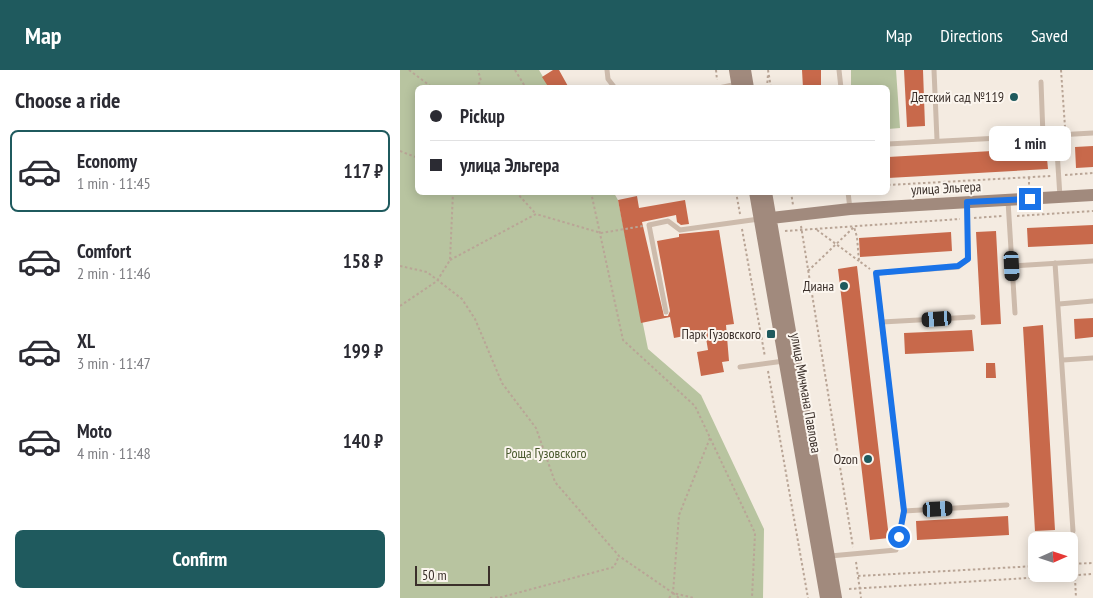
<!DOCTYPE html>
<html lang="en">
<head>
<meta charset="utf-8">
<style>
  body { margin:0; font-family:"PT Sans Narrow",sans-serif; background:#f7f7f7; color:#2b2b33; height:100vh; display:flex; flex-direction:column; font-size:19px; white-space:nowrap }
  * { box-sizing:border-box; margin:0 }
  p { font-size:16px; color:#7c7c81 }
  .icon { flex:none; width:28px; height:28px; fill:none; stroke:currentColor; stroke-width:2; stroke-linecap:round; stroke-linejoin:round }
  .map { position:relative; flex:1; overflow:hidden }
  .panel { display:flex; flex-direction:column; background:#fff; width:400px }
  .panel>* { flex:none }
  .top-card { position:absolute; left:15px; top:15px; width:475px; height:110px; border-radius:8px; box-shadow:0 2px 12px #0003; display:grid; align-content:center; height:110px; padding:0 15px; background:#fff }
  .needle { width:32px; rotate:87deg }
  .tools { position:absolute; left:628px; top:462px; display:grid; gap:10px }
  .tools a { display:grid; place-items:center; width:50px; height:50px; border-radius:8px; background:#fff; box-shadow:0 2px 12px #0003; font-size:25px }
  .scale { position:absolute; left:15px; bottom:12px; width:75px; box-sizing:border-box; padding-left:5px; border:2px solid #3b302b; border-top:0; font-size:14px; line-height:18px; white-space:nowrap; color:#3b302b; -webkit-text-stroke:4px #fbf5ee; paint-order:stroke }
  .end { position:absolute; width:22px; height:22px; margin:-11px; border:6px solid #1a73e8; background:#fff; box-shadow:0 0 0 2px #fff }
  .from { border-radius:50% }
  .bubble { position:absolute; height:35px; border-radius:8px; background:#fff; box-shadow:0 2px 12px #0003; font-size:16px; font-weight:700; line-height:35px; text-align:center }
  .car { position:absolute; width:15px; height:30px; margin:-15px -8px; border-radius:6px; box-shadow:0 0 4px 1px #0007; background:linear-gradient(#222 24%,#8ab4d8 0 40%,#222 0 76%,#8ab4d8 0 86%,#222 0) }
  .top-card b { display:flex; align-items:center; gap:18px; height:48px; font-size:19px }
  .top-card b+b { border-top:1px solid #e1e1e2 }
  .top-card i { width:12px; height:12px; background:#2b2b33 }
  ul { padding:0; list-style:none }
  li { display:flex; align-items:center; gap:15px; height:82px; margin:0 10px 8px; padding:0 5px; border:2px solid transparent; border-radius:8px }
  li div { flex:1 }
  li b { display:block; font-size:19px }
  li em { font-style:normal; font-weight:700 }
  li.on { border-color:#1f5a5e }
  li>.icon { width:45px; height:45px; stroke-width:1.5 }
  h2 { padding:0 15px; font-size:22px; line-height:60px }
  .primary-button { display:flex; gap:10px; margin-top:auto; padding:10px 15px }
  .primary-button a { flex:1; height:58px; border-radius:8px; background:#1f5a5e; color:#fff; font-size:20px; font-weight:700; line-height:58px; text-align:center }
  header { display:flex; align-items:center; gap:30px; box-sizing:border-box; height:70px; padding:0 25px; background:#1f5a5e; color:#fff }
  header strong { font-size:24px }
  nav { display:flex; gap:28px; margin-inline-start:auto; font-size:18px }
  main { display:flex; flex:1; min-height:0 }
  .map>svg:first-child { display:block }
</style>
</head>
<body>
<header>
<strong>Map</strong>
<nav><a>Map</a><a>Directions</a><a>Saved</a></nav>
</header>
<main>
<section class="panel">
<h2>Choose a ride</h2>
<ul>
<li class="on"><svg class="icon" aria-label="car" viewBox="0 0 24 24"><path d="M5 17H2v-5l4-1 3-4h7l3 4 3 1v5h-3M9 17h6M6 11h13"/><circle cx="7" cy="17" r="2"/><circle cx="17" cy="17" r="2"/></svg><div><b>Economy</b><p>1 min · 11:45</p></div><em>117 ₽</em></li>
<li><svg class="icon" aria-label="car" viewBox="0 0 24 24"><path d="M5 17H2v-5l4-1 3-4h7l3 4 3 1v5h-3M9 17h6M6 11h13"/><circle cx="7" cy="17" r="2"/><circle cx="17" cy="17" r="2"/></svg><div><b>Comfort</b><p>2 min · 11:46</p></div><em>158 ₽</em></li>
<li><svg class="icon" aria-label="car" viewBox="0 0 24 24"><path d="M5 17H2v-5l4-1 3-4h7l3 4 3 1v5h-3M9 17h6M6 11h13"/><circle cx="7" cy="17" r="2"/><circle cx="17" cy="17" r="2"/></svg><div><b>XL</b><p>3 min · 11:47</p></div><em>199 ₽</em></li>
<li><svg class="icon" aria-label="car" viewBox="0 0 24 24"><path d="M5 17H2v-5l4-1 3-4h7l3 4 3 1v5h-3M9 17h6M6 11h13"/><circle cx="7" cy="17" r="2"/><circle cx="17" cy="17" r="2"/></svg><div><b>Moto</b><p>4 min · 11:48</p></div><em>140 ₽</em></li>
</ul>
<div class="primary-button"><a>Confirm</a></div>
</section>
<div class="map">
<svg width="693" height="528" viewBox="0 0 693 528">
  <rect width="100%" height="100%" fill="#f4ebe1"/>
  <path fill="#b8c4a0" d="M 0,0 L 139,0 L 149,17 L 18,18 L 18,122 L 214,123 L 218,130 L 248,279 L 301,325 L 364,459 L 363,528 L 0,528 Z
    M 451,0 L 496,0 L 500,58 L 488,59 L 488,18 L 451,17 Z"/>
  <path fill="#c8694b" d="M 153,0 L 159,0 L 169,18 L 149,18 L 142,7 Z
    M 402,0 L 421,0 L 421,18 L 403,18 Z
    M 504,0 L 523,0 L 525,56 L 507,57 Z
    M 693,76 L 693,97 L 676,98 L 675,77 Z
    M 646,78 L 648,99 L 488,108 L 488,87 Z
    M 237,126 L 239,138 L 285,130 L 289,154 L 281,155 L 277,152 L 276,145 L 242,152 L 264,246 L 268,246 L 270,241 L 257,171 L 279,167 L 279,164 L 319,160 L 334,254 L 326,255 L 329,291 L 322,292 L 324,302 L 301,306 L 297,282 L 308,280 L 305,262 L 274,268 L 270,247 L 241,253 L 218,130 Z
    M 693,155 L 693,174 L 628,177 L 627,158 Z
    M 596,161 L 601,254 L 581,255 L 576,162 Z
    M 551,162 L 552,181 L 460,187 L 459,168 Z
    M 457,196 L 489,468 L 470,470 L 438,199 Z
    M 693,248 L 693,267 L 675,269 L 674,249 Z
    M 643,255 L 655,460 L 635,461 L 623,257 Z
    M 572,260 L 574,281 L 505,284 L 504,263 Z
    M 586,293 L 595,293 L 596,308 L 586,308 Z
    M 608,446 L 609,465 L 517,470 L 516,451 Z"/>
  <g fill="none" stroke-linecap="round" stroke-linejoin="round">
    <path stroke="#b9a596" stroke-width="2" stroke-dasharray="2.5 2.5" stroke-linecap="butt" d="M 9,0 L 33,18
      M 115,0 L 126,18
      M 316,0 L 317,10
      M 368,0 L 371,18
      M 661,0 L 665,57
      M 75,18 L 81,11 L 78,0
      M 367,18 L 368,4
      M 0,81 L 18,88
      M 665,105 L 693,103
      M 629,107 L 629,117
      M 488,115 L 651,106
      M 116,122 L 136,144
      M 191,122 L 223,270 L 295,336 L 355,463 L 352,528
      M 336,122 L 340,144
      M 391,122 L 393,135
      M 617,146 L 693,141
      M 574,148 L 602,146
      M 401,156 L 453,477
      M 342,159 L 365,287
      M 417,160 L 459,191
      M 385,161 L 560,149
      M 50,190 L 136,144 L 201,163 L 243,156
      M 0,196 L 27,202 L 62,229 L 75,249 L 102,313 L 136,358 L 155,412 L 219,486 L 273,523 L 294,528
      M 408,201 L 454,157 L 457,167 L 459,191 L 470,199
      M 0,236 L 37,211 L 50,190 L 53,122
      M 368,301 L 408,528
      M 673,468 L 676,528
      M 456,492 L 461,528
      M 669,494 L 693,493
      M 458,506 L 636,496
      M 449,519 L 693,504
      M 273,523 L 279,528
      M 90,528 L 102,527 L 214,497 L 219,486
      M 269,528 L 273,523 L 279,445 L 310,368"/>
    <path stroke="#cdbbac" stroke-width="5" d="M 207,0 L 208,9 L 215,18
      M 439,0 L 441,18
      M 534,0 L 537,70
      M 641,12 L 643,66
      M 319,18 L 337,14
      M 656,65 L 660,127
      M 488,74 L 693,63
      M 448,122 L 450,139
      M 608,131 L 615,243
      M 655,193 L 673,461
      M 612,196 L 693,191
      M 659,234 L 693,231
      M 266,242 L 249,155 L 268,151 L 280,160 L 359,149
      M 482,252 L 573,247
      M 663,290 L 693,288
      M 340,297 L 384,291
      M 504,441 L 607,435
      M 430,486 L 496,480 L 504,441 L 476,203 L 558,197 L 568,189 L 567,133"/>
    <path stroke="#a18a7d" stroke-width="12" d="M 335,0 L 338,18
      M 345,0 L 348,18
      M 355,122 L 426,528
      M 366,122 L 436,528
      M 362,149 L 450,139 L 693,125"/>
  </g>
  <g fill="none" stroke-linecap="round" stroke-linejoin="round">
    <path stroke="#1a73e8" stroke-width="6" d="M 499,467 L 504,441 L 476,203 L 558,196 L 568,189 L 567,132 L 630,129"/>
  </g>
  <g fill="#1f5a5e" stroke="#fbf5ee" stroke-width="2">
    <circle cx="614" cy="27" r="5"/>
    <circle cx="444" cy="216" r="5"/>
    <rect x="366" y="259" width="10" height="10" rx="2.5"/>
    <circle cx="468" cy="389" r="5"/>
  </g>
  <g text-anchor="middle" stroke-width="4" stroke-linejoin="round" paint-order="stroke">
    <g font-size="14" fill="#3b302b" stroke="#fbf5ee" text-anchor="end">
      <text x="604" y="32">Детский сад №119</text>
      <text x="434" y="221">Диана</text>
      <text x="361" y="269">Парк Гузовского</text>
      <text x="458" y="394">Ozon</text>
    </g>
    <g font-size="14" fill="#3b302b" stroke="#fbf5ee">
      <text transform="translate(546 118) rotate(-3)" y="5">улица Эльгера</text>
      <text transform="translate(406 323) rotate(80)" y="5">улица Мичмана Павлова</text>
    </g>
    <g font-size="14" fill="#4a5a2e" stroke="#fbf5ee">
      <text x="146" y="388">Роща Гузовского</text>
    </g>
  </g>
</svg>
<div class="tools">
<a><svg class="needle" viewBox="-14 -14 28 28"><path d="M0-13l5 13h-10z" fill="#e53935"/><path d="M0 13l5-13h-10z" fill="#7c7c81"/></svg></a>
</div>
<div class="scale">50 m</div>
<i class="end from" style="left:499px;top:467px"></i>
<i class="end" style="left:630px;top:129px"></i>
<div class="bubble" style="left:589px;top:56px;width:82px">1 min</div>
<i class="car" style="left:612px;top:196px;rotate:177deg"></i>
<i class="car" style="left:537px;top:249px;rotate:266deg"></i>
<i class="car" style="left:538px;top:439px;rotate:87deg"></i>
<div class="top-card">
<b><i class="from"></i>Pickup</b>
<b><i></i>улица Эльгера</b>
</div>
</div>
</main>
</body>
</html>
